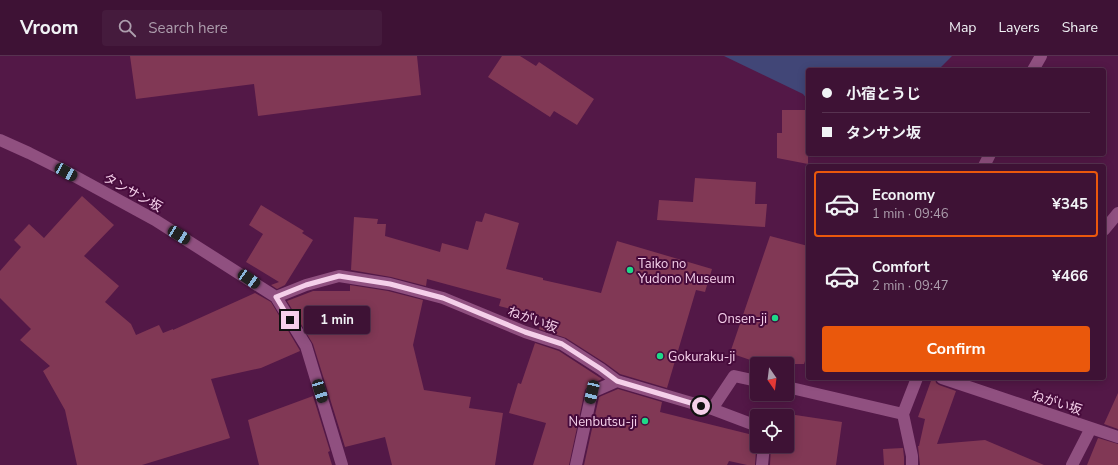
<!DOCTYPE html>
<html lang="en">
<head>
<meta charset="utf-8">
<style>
  body { margin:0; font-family:"Nunito Sans","Noto Sans JP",sans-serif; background:#451b3d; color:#f1f3f6; height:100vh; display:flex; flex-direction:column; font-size:15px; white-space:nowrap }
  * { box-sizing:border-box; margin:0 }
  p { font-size:13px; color:#ad9ead }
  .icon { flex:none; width:22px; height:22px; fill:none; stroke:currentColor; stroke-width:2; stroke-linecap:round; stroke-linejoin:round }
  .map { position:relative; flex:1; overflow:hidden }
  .sheet { position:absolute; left:806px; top:108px; width:300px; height:216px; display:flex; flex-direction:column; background:#3e1235; border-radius:4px; box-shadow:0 2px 10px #0003,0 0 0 1px #573250 }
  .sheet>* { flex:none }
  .banner { position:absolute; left:806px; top:12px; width:300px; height:88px; border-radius:4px; box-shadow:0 2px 10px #0003,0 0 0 1px #573250; display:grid; align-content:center; height:88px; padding:0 16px; background:#3e1235 }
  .needle { width:26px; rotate:166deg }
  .controls { position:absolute; left:750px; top:301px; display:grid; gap:8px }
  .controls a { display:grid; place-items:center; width:44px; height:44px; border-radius:4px; background:#3e1235; box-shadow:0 2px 10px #0003,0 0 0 1px #573250; font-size:20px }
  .end { position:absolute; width:18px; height:18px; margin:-9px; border:5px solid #f5d0ea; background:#111; box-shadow:0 0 0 2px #111 }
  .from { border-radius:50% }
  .bubble { position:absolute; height:28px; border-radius:4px; background:#3e1235; box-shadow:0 2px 10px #0003,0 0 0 1px #573250; font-size:13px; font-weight:700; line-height:28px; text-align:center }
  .car { position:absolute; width:12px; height:24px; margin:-12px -6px; border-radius:5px; box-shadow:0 0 3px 1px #0007; background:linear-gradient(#222 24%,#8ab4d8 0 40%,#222 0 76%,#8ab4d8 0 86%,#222 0) }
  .banner b { display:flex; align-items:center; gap:14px; height:38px; font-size:15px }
  .banner b+b { border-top:1px solid #573250 }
  .banner i { width:10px; height:10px; background:#f1f3f6 }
  ul { padding:7px 0 0; list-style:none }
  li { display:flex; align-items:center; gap:12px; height:66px; margin:0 8px 6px; padding:0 8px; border:2px solid transparent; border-radius:4px }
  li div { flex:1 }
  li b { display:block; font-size:15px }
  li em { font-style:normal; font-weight:700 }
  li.selected { border-color:#ea580c }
  li>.icon { width:36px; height:36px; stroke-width:1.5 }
  .button { display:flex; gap:8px; margin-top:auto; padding:8px 16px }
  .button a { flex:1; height:46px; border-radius:4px; background:#ea580c; color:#fff; font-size:16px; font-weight:700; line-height:46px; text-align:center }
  header { display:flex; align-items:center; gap:24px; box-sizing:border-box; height:56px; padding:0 20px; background:#3e1235; border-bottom:1px solid #573250 }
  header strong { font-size:19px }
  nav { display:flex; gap:22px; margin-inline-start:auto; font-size:14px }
  .search { width:280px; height:36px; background:#451b3d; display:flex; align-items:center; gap:10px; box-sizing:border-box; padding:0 14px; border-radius:4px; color:#ad9ead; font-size:15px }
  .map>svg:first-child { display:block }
</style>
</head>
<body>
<header>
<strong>Vroom</strong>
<div class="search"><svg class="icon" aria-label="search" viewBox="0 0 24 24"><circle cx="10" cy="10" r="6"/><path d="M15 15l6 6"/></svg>Search here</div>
<nav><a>Map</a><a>Layers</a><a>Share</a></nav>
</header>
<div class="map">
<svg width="1118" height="409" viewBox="0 0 1118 409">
  <rect width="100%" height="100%" fill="#531847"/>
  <path fill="#414677" d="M 724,0 L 952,0 L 938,14 L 808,14 L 808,44 L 803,38 Z"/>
  <path fill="#813855" d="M 130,0 L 417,0 L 421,39 L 258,60 L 254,28 L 136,43 Z
    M 502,0 L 520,0 L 536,10 L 539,6 L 594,43 L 577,69 L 554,55 L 550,61 L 488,21 Z
    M 782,54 L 808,54 L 808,108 L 777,102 L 777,77 L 782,77 Z
    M 695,122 L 756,126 L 755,148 L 767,148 L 765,171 L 657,164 L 659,144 L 693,146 Z
    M 82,140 L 114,169 L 84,200 L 119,230 L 105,246 L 131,268 L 136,279 L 159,269 L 163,277 L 173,273 L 173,274 L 255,237 L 271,246 L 299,293 L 300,295 L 261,312 L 211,323 L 230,382 L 142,409 L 77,409 L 65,354 L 43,315 L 50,310 L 20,284 L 31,273 L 0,242 L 0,215 L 21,191 L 14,184 L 29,168 L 44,182 Z
    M 261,149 L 304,175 L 302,177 L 313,184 L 285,229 L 277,233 L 271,229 L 279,226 L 246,206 L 263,178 L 249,169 Z
    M 485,157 L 519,167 L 506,213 L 543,222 L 543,224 L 601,237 L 617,185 L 712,213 L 705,236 L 696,234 L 667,332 L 620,318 L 605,307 L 566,282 L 539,273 L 543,261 L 499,250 L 501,243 L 427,223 L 426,230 L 391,221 L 351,214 L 354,161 L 378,163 L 377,168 L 386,168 L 385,180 L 440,196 L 442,187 L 468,194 L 476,165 L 482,166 Z
    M 770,180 L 808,190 L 808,296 L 804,308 L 762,308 L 730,297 Z
    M 350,229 L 388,235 L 423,244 L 413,289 L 424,334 L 471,341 L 469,352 L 503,357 L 495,409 L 392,409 L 385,381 L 345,391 L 313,288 L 287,245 L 313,235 L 350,235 Z
    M 535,287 L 559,295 L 602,323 L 589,329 L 585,334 L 569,409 L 533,409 L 546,367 L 509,357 L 518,327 L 521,328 Z
    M 932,322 L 935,322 L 936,327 L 939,329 L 956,335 L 937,388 L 985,384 L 1044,409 L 920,409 L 919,400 L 918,390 L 919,390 L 925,363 L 918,361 Z
    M 618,333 L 662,346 L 660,356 L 757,380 L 755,409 L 747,409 L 729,405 L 727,409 L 584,409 L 599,341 Z
    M 1118,337 L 1118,373 L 1104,368 Z
    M 313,340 L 330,395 L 328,396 L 332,409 L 259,409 L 248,364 Z
    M 782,357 L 842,366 L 836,409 L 770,409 L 771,390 L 787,390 L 787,360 L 782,360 Z
    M 1098,382 L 1118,388 L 1118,409 L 1087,409 Z
    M 903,392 L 904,401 L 904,409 L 884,409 L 883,393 Z"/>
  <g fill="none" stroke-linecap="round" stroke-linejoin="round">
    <path stroke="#905080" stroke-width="12" d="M 1033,14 L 1041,0
      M 0,84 L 29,97 L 67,116 L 155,164 L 276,241 L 306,290 L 342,409
      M 984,110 L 990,98
      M 1104,174 L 1118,157
      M 276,241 L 306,229 L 339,220 L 390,228 L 443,242 L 525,276 L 562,288 L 601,313 L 617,325 L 712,353 L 734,320 L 757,325
      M 942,322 L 1118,381
      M 787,331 L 903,358 L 917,322
      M 712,353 L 757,370
      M 903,358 L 912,400 L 912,409
      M 576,409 L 592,336 L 617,325
      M 762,409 L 764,390
      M 1072,409 L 1091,372"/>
  </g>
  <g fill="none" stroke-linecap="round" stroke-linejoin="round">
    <path stroke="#f5d0ea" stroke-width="5" d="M 290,264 L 276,241 L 306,229 L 339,220 L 390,228 L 443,242 L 525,276 L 562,288 L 601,313 L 617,325 L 701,350"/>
  </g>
  <g fill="#1ed888" stroke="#470b3c" stroke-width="1.5">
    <circle cx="630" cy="214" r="4"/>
    <circle cx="775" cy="262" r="4"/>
    <circle cx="660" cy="300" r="4"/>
    <circle cx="645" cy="365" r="4"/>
  </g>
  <g text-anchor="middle" stroke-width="4" stroke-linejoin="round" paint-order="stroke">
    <g font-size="13" fill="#f5d0ea" stroke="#470b3c">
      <text transform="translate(133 136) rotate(29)" y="5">タンサン坂</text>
      <text transform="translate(533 263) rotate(20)" y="5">ねがい坂</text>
      <text transform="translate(1057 346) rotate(18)" y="5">ねがい坂</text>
    </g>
    <g font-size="13" fill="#f5d0ea" stroke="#470b3c" text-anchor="start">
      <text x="638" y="212">Taiko no<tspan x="638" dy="15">Yudono Museum</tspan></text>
      <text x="767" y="267" text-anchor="end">Onsen-ji</text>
      <text x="668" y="305">Gokuraku-ji</text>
      <text x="637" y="370" text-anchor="end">Nenbutsu-ji</text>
    </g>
  </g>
</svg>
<div class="controls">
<a><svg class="needle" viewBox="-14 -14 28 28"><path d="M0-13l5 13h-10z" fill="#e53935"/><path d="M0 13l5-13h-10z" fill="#ad9ead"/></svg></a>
<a><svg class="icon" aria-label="locate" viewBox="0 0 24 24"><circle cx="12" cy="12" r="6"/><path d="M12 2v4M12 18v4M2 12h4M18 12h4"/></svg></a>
</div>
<i class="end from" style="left:701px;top:350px"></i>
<i class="end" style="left:290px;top:264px"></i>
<div class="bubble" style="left:304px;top:250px;width:66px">1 min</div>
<i class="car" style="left:66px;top:116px;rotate:119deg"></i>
<i class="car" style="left:179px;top:179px;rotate:122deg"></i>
<i class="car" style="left:249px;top:223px;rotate:124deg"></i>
<i class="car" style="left:320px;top:335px;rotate:163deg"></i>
<i class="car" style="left:592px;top:336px;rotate:193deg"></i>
<div class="banner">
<b><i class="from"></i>小宿とうじ</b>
<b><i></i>タンサン坂</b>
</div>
<section class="sheet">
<ul>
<li class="selected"><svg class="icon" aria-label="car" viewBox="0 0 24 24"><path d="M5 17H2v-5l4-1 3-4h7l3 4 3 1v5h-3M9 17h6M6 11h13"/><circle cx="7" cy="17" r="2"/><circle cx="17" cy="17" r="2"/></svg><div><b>Economy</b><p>1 min · 09:46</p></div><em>¥345</em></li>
<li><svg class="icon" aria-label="car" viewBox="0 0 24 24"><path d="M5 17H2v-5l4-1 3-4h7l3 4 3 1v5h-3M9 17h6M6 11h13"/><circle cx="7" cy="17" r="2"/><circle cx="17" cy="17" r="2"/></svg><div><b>Comfort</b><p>2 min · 09:47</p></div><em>¥466</em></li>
</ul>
<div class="button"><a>Confirm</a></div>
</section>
</div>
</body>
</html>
